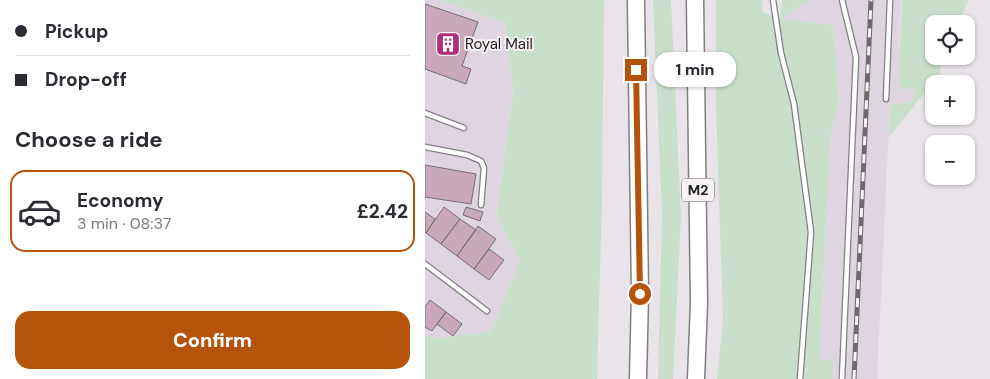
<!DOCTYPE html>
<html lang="en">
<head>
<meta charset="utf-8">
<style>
  body { margin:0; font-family:"DM Sans",sans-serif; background:#f2f2f3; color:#2b2b33; height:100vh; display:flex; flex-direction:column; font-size:19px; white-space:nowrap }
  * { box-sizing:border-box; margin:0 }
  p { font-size:16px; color:#7c7c81 }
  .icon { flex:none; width:28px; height:28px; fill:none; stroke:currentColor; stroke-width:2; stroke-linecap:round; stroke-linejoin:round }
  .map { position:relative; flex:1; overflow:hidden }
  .drawer { display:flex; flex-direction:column; background:#fff; width:425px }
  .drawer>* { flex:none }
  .guide { display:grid; align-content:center; height:110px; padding:0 15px; background:#fff }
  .tools { position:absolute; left:500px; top:15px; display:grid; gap:10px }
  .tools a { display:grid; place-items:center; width:50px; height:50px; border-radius:10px; background:#fff; box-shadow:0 1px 4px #0004; font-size:25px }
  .end { position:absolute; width:22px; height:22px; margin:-11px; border:6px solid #b45309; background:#fff; box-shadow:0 0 0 2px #fff }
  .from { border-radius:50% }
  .bubble { position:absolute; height:35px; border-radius:15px; background:#fff; box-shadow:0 1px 4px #0004; font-size:16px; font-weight:800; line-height:35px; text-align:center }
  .guide b { display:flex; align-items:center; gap:18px; height:48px; font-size:19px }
  .guide b+b { border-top:1px solid #e1e1e2 }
  .guide i { width:12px; height:12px; background:#2b2b33 }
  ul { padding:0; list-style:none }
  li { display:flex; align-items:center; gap:15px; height:82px; margin:0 10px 8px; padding:0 5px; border:2px solid transparent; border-radius:15px }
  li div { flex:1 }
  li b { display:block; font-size:19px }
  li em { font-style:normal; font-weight:800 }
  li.current { border-color:#b45309 }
  li>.icon { width:45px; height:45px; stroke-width:1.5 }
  h2 { padding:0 15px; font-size:22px; line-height:60px }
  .primary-button { display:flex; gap:10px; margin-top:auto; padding:10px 15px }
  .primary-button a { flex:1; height:58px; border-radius:15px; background:#b45309; color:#fff; font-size:20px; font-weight:800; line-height:58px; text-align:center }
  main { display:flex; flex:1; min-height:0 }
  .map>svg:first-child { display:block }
</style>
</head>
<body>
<main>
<section class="drawer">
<div class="guide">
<b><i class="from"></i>Pickup</b>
<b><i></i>Drop-off</b>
</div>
<h2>Choose a ride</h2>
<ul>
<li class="current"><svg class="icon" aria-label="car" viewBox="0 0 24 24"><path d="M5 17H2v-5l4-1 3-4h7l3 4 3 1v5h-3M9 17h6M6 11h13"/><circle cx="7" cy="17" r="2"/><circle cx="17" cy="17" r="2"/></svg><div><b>Economy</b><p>3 min · 08:37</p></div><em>£2.42</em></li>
</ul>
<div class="primary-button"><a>Confirm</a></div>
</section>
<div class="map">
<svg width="565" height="379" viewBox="0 0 565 379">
  <rect width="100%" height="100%" fill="#e9e4e9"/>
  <path fill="#dfd5e0" d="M 0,0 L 14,0 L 80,21 L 88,93 L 71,217 L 95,260 L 66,332 L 7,339 L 0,334 Z
    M 385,0 L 476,0 L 473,83 L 489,90 L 489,101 L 465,105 L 452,379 L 408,379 L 409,360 L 394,359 L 406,132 L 414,102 L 408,25 L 355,19 Z"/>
  <path fill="#c9dfcc" d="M 14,0 L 179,0 L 177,199 L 172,379 L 0,379 L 0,334 L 7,339 L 66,332 L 95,260 L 71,217 L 88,93 L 80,22 Z
    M 228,0 L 246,0 L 256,216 L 248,379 L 233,379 L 237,215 Z
    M 291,0 L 338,0 L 337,12 L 355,19 L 357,0 L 385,0 L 356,19 L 408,25 L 414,102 L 406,132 L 394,359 L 409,360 L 408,379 L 292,379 L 298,320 L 291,106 Z
    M 477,0 L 544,0 L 532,24 L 509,24 L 509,56 L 518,56 L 514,75 L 464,137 L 465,105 L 489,101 L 489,90 L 480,89 L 473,83 Z"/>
  <path fill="#c8a8b9" stroke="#746e71" d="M 0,4 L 53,22 L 37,66 L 46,69 L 41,84 L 0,69 Z
    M 0,165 L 51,174 L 46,204 L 0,197 Z
    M 19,207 L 35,219 L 16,244 L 1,233 Z
    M 41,207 L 58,212 L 55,221 L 38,215 Z
    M 0,212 L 10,219 L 1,233 L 0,232 Z
    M 35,219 L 51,230 L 32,256 L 16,244 Z
    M 53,226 L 71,239 L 49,269 L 32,256 Z
    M 64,249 L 79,260 L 64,280 L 49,269 Z
    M 5,300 L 21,312 L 7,331 L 0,327 L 0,307 Z
    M 21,312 L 37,324 L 28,336 L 12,324 Z"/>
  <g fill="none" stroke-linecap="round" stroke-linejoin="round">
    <defs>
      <path id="lane" d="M 348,0 L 356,53 L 369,104 L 386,232 L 375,379
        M 461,99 L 465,0
        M 0,113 L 39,128
        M 0,147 L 42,155 L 56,161 L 59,168 L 56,205
        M 0,264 L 62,311
        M 417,379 L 431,57 L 417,0"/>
      <path id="highway" d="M 211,0 L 215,294 L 213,379
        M 270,0 L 274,303 L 271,379"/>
    </defs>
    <use href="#lane" stroke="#827f83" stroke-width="7"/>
    <use href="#highway" stroke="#827f83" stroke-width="19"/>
    <use href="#lane" stroke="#fff" stroke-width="4.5"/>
    <use href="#highway" stroke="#fff" stroke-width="16"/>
    <defs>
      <path id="rail" d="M 429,379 L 446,0"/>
    </defs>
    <use href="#rail" stroke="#6c6a6d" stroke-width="5"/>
    <use href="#rail" stroke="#f6f2f6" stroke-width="3" stroke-dasharray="9" stroke-linecap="butt"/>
  </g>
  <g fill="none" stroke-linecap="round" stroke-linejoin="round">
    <path stroke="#b45309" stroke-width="6" d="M 211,70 L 215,294"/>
  </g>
  <defs>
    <symbol id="building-square" viewBox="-11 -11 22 22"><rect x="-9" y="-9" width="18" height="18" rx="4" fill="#ac2e7e" stroke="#f6f2f6"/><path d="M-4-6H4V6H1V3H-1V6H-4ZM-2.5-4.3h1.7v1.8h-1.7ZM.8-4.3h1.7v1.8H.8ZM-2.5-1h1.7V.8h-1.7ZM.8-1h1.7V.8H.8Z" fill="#fff"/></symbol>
  </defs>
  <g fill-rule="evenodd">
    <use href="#building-square" x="9" y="30" width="28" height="28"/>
  </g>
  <g text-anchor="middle" stroke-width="4" stroke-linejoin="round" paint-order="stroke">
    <rect fill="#f6f2f6" stroke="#626062" stroke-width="1" x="257" y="178.5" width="32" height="23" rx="4"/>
    <g font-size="14" font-weight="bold" fill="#222123">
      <text x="273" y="195">M2</text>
    </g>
    <g font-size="15" fill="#222123" stroke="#f6f2f6" text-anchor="start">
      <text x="40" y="49">Royal Mail</text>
    </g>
  </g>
</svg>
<div class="tools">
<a><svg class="icon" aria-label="locate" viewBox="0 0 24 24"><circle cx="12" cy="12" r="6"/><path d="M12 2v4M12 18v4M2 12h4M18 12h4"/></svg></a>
<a>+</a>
<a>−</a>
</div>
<i class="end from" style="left:215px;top:294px"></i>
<i class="end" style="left:211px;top:70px"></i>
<div class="bubble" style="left:229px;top:52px;width:82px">1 min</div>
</div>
</main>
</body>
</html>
